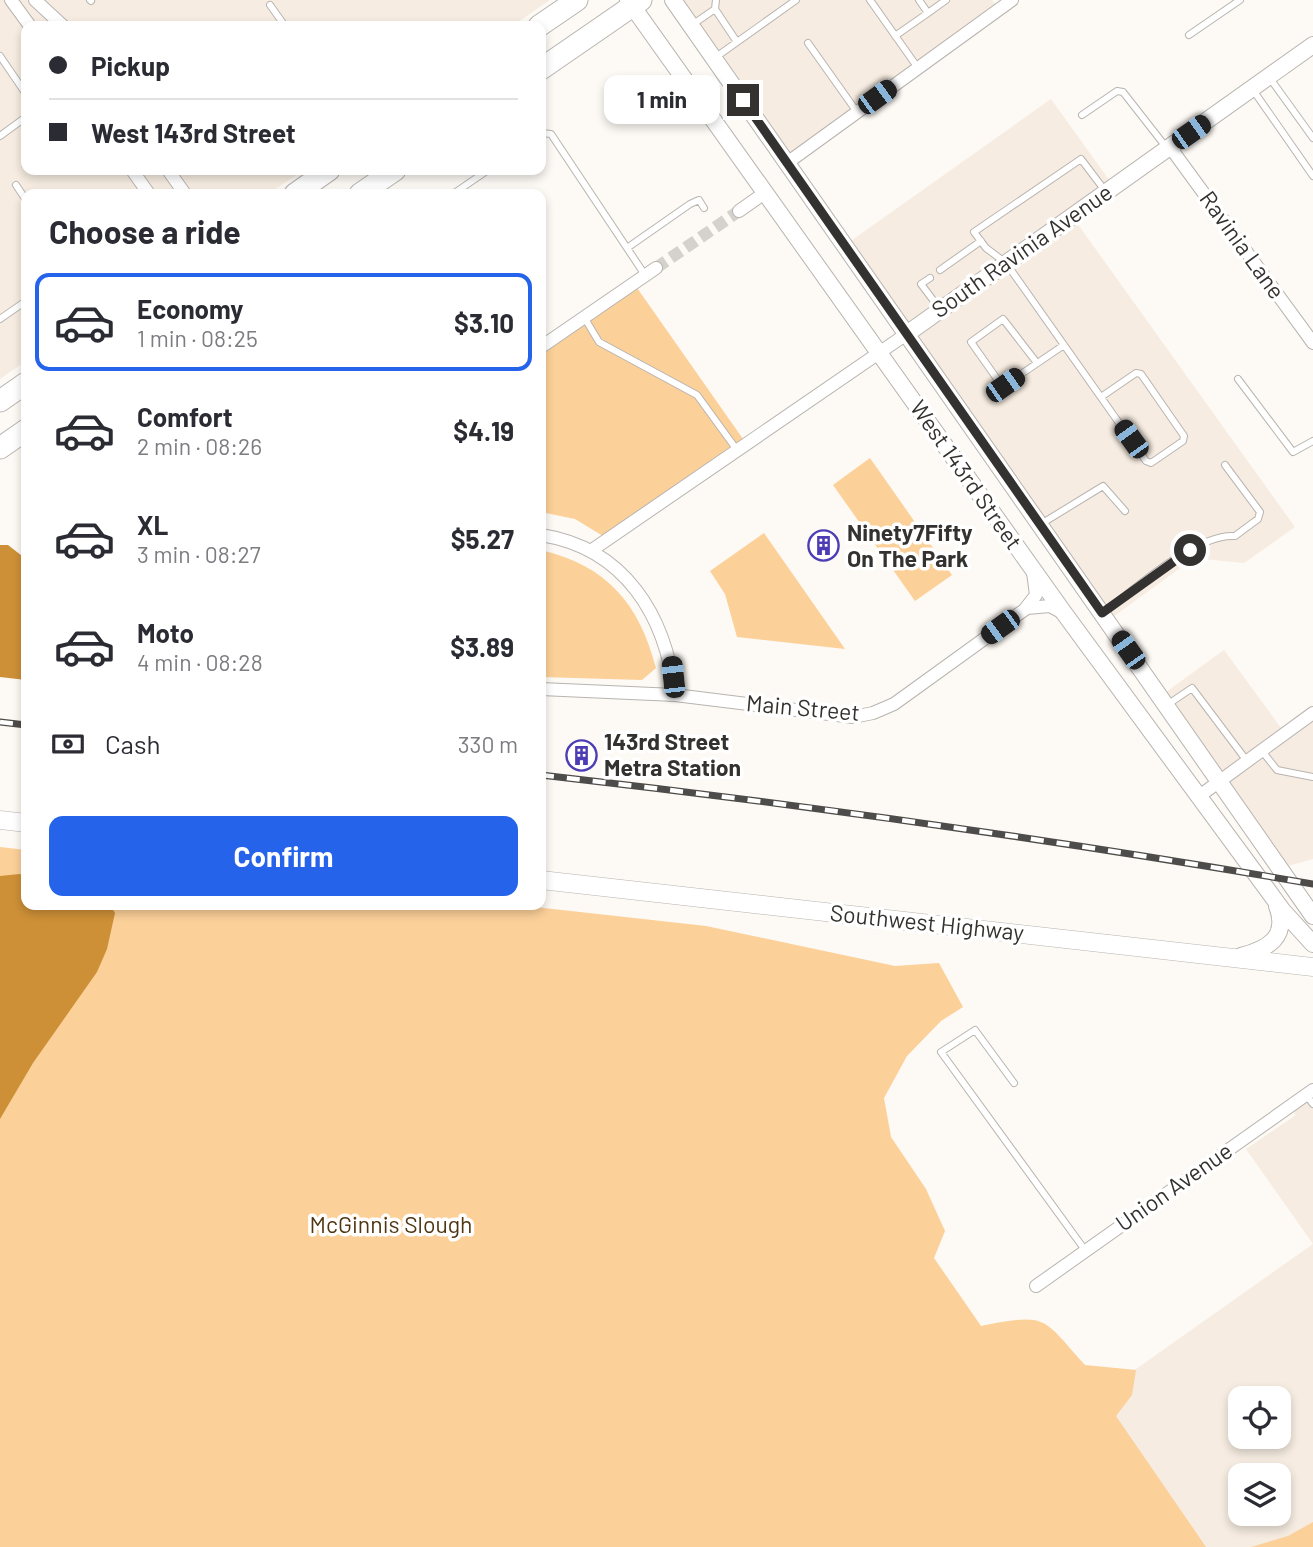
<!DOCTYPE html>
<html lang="en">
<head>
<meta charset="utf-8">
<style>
  body { margin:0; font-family:Barlow,sans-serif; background:#f2f2f3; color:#2b2b33; height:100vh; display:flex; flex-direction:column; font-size:26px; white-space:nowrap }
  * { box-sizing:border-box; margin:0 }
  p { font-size:23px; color:#7c7c81 }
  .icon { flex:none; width:38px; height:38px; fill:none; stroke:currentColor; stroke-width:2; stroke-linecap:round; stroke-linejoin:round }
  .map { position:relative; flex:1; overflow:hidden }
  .details { position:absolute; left:21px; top:189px; width:525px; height:721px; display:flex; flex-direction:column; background:#fff; border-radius:14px; box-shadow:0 4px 10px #0003 }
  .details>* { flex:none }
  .guide { position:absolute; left:21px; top:21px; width:525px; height:154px; border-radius:14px; box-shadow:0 4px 10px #0003; display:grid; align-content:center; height:154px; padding:0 28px; background:#fff }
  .buttons { position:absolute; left:1228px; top:1386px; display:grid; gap:14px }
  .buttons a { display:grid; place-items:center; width:63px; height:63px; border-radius:14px; background:#fff; box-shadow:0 4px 10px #0003; font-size:35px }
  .end { position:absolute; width:32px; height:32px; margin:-16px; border:9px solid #333230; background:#fff; box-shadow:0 0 0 4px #fff }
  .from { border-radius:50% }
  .bubble { position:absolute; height:49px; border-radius:14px; background:#fff; box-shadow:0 4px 10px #0003; font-size:23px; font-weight:700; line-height:49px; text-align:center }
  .car { position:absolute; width:21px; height:42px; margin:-21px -10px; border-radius:9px; box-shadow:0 0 5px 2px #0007; background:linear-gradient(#222 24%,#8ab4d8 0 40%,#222 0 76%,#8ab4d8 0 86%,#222 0) }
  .guide b { display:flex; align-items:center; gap:24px; height:66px; font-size:26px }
  .guide b+b { border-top:2px solid #e1e1e2 }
  .guide i { width:18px; height:18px; background:#2b2b33 }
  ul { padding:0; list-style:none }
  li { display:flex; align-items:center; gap:21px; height:98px; margin:0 14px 10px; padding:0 14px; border:4px solid transparent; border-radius:14px }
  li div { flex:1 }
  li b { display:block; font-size:26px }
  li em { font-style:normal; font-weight:700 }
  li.active { border-color:#2563eb }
  li>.icon { width:63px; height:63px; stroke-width:1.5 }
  h2 { padding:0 28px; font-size:32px; line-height:84px }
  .pay { display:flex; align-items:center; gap:18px; height:77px; padding:0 28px; font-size:26px }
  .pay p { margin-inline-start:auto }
  .cta { display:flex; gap:14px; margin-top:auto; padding:14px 28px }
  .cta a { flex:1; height:80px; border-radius:14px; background:#2563eb; color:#fff; font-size:28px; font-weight:700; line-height:80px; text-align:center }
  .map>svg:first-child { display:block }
</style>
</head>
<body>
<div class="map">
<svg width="1313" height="1547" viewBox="0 0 1313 1547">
  <rect width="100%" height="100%" fill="#fdf9f4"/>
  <path fill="#f6ece1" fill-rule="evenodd" d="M 0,0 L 550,0 L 512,26 L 26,26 L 26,170 L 304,170 L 268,194 L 26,194 L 26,361 L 0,379 Z
    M 678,0 L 992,0 L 997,7 L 788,158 Z
    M 1051,99 L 1112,184 L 908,328 L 848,243 Z
    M 1074,219 L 1295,527 L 1244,563 L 1194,558 L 1110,619 L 912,335 Z
    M 1224,650 L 1284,732 L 1220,778 L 1162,695 Z
    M 1313,716 L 1313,859 L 1284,867 L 1223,782 Z
    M 1313,1093 L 1313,1244 L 1246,1149 L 1296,1115 L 1291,1108 Z
    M 1313,1244 L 1313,1547 L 1174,1547 L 1078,1410 ZM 1241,1398 L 1279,1398 L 1279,1437 L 1241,1437 ZM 1241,1475 L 1279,1475 L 1279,1514 L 1241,1514 Z"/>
  <path fill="#fcd099" d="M 635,285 L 743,439 L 603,536 L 575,519 L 541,512 L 541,350 Z
    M 870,458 L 952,575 L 915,601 L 833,485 Z
    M 764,533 L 845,649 L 737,637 L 725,594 L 710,571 Z
    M 541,550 C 607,566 639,603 656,668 L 642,680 L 541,677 Z
    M 0,847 L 26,850 L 26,905 L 517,905 L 706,926 L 895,966 L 939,963 L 963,1007 L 941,1021 L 907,1056 L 884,1098 L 891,1137 L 926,1189 L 945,1231 L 934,1258 L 981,1326 C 1048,1313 1041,1316 1085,1365 L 1136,1370 L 1132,1395 L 1116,1416 L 1206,1547 L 0,1547 Z
    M 1313,1522 L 1313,1547 L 1251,1547 L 1288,1536 Z"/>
  <path fill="#ce9037" d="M 0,545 L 8,545 L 26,559 L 26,680 L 0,677 Z
    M 19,874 L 26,875 L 26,905 L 110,905 L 115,913 L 107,949 L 97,972 L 33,1063 L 0,1119 L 0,876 Z"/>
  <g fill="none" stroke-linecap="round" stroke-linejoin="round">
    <path stroke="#d5d1cd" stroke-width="12" stroke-dasharray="12 6" stroke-linecap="butt" d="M 656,268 L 739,211"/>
    <defs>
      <path id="lane" d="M 90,0 L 91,1
        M 716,0 L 715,9 L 737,42
        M 870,0 L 918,68
        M 919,0 L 928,13 L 946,0
        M 270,5 L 285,26
        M 692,25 L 715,9
        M 1189,35 L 1240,0
        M 895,36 L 928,13
        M 808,43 L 857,112
        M 0,56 L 26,94
        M 716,57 L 796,0
        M 1269,77 L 1313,138
        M 1253,90 L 1313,176
        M 1082,115 L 1117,91 L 1123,92 L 1166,147
        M 541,133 L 551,134 L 645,275
        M 0,136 L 26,117
        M 16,185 L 26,200
        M 453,194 L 488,170
        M 627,248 L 690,204 L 699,200 L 704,208
        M 940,270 L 981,241
        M 930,278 L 921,284 L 939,308
        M 584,317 L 599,342 L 697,395 L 737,450
        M 0,319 L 26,301
        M 1037,363 L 1003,319 L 971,342 L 1002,386 L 1005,385 L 1064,345
        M 1238,379 L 1293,452 L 1313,441
        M 1101,397 L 1136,373 L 1141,374 L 1184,436 L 1183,441 L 1151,463 L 1146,461 L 1006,263 L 986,248 L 974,232 L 1081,159 L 1106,192
        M 1041,524 L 1103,486 L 1125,511
        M 1103,613 C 1134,590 1196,533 1235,536 L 1258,519 L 1260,512 L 1225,465
        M 1167,705 L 1192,688 L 1247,761
        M 1262,751 L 1277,770 L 1313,777
        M 1014,1083 L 975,1030 L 941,1052 L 1085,1250
        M 1306,1095 L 1313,1104"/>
      <path id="street" d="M 11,0 L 30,26
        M 35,0 L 63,26
        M 1170,147 L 1313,343
        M 787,163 L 1012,0
        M 132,170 L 149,194
        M 168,170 L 185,194
        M 739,211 L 766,192
        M 541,347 L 656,268
        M 541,535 C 625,548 666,616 675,695
        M 592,550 L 908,333
        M 1025,609 L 1036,595 L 1033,572
        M 541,689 L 675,695 L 853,717 L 873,713 L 894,704 L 1027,608 L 1050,606 L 1063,613
        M 1198,797 L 1313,713
        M 1036,1286 L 1313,1090"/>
      <path id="secondary" d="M 628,0 L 1064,613 L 1283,911 L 1313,944
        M 673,0 L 1313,916
        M 908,333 L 1313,45
        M 1241,956 C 1268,949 1289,937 1277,906"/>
      <path id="primary" d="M 0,820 L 26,823
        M 541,880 L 1313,967"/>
      <path id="highway" d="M 539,26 L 577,0
        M 541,69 L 641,0
        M 295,194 L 329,170
        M 360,194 L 395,170
        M 0,401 L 26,383
        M 0,448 L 26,430"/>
    </defs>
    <use href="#lane" stroke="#b8b4b0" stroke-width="8"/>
    <use href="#street" stroke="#b8b4b0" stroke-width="14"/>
    <use href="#secondary" stroke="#b8b4b0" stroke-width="18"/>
    <use href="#primary" stroke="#b8b4b0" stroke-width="19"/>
    <use href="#highway" stroke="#b8b4b0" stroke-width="23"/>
    <use href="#lane" stroke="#fff" stroke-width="6"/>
    <use href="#street" stroke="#fff" stroke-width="12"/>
    <use href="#secondary" stroke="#fff" stroke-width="16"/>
    <use href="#primary" stroke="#fff" stroke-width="18"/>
    <use href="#highway" stroke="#fff" stroke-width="21"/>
    <defs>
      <path id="rail" d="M 0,722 L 26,725
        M 541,775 C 799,804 1057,840 1313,884"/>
    </defs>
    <use href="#rail" stroke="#4e4c4a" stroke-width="7"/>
    <use href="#rail" stroke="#fff" stroke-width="4.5" stroke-dasharray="13" stroke-linecap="butt"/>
  </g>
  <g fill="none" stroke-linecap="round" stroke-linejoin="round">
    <path stroke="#333230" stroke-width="9" d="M 743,100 L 1102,613 L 1190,550"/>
  </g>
  <defs>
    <symbol id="building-ring" viewBox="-11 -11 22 22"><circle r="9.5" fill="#fff" stroke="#4c3db4" stroke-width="1.5"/><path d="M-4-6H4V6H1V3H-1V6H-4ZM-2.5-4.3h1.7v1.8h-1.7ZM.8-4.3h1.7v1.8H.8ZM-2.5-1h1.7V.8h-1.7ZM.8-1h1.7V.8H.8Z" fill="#4c3db4"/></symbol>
  </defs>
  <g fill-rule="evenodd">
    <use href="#building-ring" x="806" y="528" width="35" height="35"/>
    <use href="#building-ring" x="564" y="738" width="35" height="35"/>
  </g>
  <g text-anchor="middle" stroke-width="7" stroke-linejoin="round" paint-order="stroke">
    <g font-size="23" fill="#333230" stroke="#fff">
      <text transform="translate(1242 245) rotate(54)" y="8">Ravinia Lane</text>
      <text transform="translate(1022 251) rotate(-35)" y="8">South Ravinia Avenue</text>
      <text transform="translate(966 475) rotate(55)" y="8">West 143rd Street</text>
      <text transform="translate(803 708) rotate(5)" y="8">Main Street</text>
      <text transform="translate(927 923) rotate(6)" y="8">Southwest Highway</text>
      <text transform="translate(1174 1187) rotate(-35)" y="8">Union Avenue</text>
    </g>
    <g font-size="23" font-weight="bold" fill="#333230" stroke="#fff" text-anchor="start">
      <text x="847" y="541">Ninety7Fifty<tspan x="847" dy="26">On The Park</tspan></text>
      <text x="604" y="750">143rd Street<tspan x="604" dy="26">Metra Station</tspan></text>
    </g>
    <g font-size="23" fill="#4f3510" stroke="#fff">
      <text x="391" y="1233">McGinnis Slough</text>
    </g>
  </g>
</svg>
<div class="buttons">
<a><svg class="icon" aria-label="locate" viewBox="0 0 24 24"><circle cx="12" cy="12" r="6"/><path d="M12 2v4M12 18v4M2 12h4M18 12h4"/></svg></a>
<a><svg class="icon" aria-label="layers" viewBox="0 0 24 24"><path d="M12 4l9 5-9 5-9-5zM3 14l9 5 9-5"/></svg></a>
</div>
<i class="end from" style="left:1190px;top:550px"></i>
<i class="end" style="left:743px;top:100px"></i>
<div class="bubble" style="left:604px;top:75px;width:116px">1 min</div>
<i class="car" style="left:877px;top:97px;rotate:54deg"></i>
<i class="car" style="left:1191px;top:132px;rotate:55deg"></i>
<i class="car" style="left:1005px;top:385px;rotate:55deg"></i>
<i class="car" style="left:1131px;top:439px;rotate:324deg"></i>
<i class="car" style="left:1000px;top:627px;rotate:234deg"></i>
<i class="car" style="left:1128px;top:650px;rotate:325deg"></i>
<i class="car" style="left:673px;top:677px;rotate:354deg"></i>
<div class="guide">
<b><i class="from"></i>Pickup</b>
<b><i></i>West 143rd Street</b>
</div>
<section class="details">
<h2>Choose a ride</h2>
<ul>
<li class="active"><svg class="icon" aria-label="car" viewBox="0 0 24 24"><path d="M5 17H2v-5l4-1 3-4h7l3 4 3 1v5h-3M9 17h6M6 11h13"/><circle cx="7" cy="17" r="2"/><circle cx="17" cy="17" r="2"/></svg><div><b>Economy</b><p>1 min · 08:25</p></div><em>$3.10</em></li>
<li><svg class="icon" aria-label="car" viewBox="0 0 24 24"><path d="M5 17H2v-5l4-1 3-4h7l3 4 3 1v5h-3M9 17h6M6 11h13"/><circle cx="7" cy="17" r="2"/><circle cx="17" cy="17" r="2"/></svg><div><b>Comfort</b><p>2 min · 08:26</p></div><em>$4.19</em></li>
<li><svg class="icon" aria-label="car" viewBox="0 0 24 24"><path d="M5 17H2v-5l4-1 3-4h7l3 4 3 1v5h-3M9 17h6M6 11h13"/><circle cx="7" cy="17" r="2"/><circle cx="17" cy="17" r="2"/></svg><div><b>XL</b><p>3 min · 08:27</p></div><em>$5.27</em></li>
<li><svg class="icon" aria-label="car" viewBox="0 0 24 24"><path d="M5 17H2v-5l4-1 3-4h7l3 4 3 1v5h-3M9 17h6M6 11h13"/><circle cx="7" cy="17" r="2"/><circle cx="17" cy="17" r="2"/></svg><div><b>Moto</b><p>4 min · 08:28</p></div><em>$3.89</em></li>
</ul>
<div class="pay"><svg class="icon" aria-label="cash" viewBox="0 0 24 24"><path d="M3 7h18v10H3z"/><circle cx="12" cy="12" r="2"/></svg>Cash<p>330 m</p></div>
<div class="cta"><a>Confirm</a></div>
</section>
</div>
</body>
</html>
